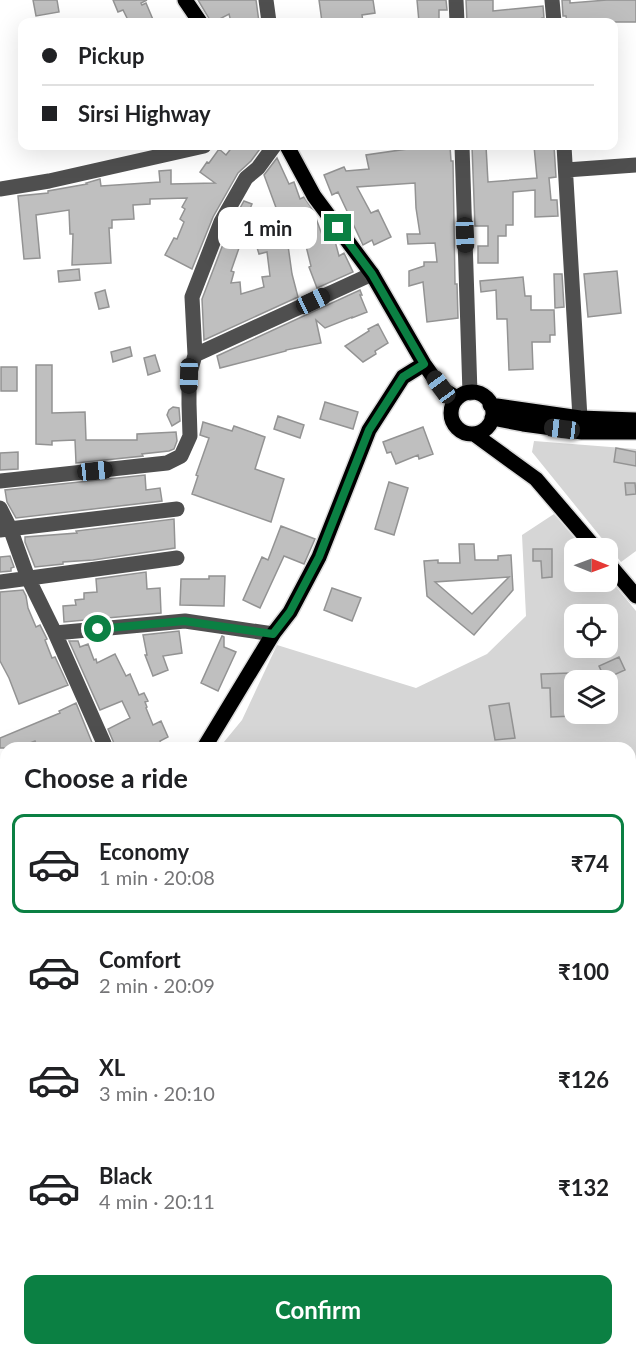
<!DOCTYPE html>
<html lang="en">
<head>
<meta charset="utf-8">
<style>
  body { margin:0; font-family:Lato,sans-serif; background:#f2f2f2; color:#202124; height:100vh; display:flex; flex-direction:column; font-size:22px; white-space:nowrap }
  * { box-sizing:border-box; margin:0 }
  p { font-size:20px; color:#757577 }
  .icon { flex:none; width:33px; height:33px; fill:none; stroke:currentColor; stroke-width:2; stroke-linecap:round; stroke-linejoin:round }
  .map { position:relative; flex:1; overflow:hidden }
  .panel { position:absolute; left:0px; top:742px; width:636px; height:614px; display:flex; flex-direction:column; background:#fff; border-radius:18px 18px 0 0; box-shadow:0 6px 24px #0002 }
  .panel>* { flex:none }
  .guide { position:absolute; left:18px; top:18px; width:600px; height:132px; border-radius:12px; box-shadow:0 6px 24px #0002; display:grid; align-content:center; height:132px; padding:0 24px; background:#fff }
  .needle { width:39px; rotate:91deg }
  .fabs { position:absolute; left:564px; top:538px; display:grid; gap:12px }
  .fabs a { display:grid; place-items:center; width:54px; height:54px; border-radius:12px; background:#fff; box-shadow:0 6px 24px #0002; font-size:30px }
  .end { position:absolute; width:27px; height:27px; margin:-14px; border:8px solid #0b8043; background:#fff; box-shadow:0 0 0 3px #fff }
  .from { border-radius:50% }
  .bubble { position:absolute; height:42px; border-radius:12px; background:#fff; box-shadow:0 6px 24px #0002; font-size:20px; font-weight:700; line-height:42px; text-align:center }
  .car { position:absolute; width:18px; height:36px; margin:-18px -9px; border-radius:8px; box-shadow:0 0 4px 2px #0007; background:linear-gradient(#222 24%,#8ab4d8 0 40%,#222 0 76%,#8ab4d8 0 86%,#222 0) }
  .guide b { display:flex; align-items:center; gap:21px; height:57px; font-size:22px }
  .guide b+b { border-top:2px solid #e0e0e0 }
  .guide i { width:15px; height:15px; background:#202124 }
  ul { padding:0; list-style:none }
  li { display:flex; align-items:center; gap:18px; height:99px; margin:0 12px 9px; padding:0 12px; border:3px solid transparent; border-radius:12px }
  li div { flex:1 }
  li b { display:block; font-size:22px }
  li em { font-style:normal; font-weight:700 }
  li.current { border-color:#0b8043 }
  li>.icon { width:54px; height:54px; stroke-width:1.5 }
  h2 { padding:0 24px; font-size:27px; line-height:72px }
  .action { display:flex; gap:12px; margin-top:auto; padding:12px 24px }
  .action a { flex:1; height:69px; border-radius:12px; background:#0b8043; color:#fff; font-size:24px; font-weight:700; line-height:69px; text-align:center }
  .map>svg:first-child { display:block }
</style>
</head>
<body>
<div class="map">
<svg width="636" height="1355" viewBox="0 0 636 1355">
  <rect width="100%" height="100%" fill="#fff"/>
  <path fill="#d6d6d6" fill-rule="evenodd" d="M 534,441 L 636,449 L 636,551 L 621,562 L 532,452 Z
    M 554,514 L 584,549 L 574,549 L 574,582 L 608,582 L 608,577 L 636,611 L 636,976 L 630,976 L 630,748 L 219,748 L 242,720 L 277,645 L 416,688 L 487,654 L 526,616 L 522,535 ZM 574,615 L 608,615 L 608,648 L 574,648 ZM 574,681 L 608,681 L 608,714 L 574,714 Z
    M 630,1005 L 636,1005 L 636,1204 L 630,1204 Z"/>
  <path fill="#bfbfbf" stroke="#939393" stroke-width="1.5" fill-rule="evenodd" d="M 33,0 L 57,0 L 59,12 L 36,16 Z
    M 113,0 L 147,0 L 141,3 L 142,5 L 146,3 L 154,22 L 129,22 L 123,10 L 118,12 Z
    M 198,0 L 256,0 L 259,22 L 231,22 L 229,14 L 214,22 L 211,22 Z
    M 319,0 L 373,0 L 375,13 L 362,15 L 363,22 L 322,22 Z
    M 417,0 L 446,0 L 447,10 L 439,10 L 439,22 L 419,22 Z
    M 466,0 L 493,0 L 493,11 L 543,6 L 544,18 L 542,18 L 542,22 L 467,22 Z
    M 562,0 L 570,0 L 570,3 L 607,0 L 636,0 L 636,22 L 567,22 L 566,16 L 563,16 Z
    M 233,146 L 262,146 L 251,161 L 238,173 L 213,217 L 192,269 L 165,255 L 174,238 L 177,239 L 184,222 L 180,219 L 185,209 L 182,207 L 187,198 L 150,199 L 150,204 L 133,205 L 134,219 L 112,220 L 112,228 L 109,228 L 111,263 L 72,265 L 73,234 L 70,234 L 69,210 L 36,215 L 40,258 L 24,259 L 18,196 L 48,193 L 48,191 L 87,184 L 86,183 L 100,179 L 101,186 L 160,182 L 159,171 L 171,170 L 171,184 L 215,183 L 200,172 L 207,162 L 209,163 L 219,149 L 226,155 Z
    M 407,146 L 450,146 L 451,161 L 453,161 L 455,284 L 457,284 L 458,318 L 427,322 L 423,282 L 409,286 L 409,271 L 424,266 L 424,262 L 437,262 L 435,243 L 408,244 L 407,234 L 420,234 L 416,208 L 415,183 L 357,187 L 371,213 L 378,210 L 391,237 L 374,245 L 372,240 L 363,245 L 338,192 L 332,195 L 324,175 L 344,167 L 346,171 L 369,169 L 366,155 L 407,149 Z
    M 472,146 L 486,146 L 488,182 L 537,178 L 534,146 L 554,146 L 556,177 L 549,178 L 551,200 L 557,200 L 558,216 L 535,217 L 535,190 L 513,192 L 513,225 L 506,225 L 506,236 L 498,236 L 498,263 L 478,263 L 478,246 L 488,246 L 488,226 L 475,226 Z
    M 277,158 L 289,184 L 294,182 L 300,199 L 304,197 L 313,210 L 325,243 L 335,241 L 339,256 L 344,253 L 353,272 L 317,288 L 309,267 L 311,266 L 306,246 L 302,248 L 287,210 L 278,213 L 264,175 Z
    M 244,201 L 252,204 L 245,221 L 275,213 L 284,217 L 292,274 L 298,297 L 204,340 L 202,299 L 230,226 ZM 249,221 L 259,254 L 267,252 L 270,276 L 262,277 L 264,287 L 241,294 L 240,282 L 231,283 L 234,272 L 231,271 L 239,248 L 241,248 Z
    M 79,269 L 80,280 L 59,282 L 58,271 Z
    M 617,271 L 621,313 L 588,317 L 584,274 Z
    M 554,274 L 562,274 L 564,307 L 555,308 Z
    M 523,277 L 525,296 L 531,296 L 531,310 L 554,310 L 555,335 L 550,335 L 550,342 L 532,342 L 533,369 L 509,370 L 507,319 L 497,319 L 496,290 L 481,292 L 480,281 Z
    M 105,290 L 109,307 L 99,309 L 95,293 Z
    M 360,290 L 362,295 L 360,295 L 367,312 L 352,318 L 352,317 L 325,328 L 316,320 L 321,343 L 286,350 L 286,351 L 220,368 L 217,356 Z
    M 378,324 L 388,343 L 375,351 L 376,354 L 363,362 L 345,346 L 369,331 L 368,329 Z
    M 130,347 L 132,356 L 113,362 L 111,352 Z
    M 155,355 L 160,371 L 148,375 L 144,358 Z
    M 36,365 L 52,365 L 52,413 L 85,412 L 86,440 L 137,440 L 137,434 L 176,432 L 177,441 L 174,449 L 169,451 L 142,454 L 143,456 L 76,463 L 75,440 L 52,441 L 52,445 L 36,444 Z
    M 1,367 L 17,367 L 17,391 L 1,391 Z
    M 325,402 L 358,412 L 353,429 L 320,419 Z
    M 173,407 L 179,408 L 180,421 L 172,426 L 167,415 L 169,410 Z
    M 278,416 L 304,425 L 300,438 L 274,429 Z
    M 203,422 L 232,431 L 234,426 L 265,437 L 255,469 L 284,479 L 271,522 L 192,494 L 198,476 L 196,475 L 209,438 L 200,435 Z
    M 423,427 L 433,454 L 419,459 L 418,455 L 396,464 L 391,452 L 387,453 L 383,442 Z
    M 616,448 L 636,452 L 636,466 L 614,462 Z
    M 18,452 L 18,469 L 0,470 L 0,453 Z
    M 145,475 L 146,490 L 160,488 L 162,501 L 16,518 L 7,502 L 5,490 Z
    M 389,482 L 408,488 L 394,535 L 375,529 Z
    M 625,483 L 635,483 L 636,494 L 626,495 Z
    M 174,519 L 175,548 L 93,560 L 63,562 L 63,564 L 35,567 L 25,542 L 25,537 L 77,533 L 76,531 Z
    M 281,526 L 315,539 L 304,564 L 284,556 L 260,608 L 243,600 L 262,557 L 268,560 Z
    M 459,544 L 474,544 L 475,560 L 498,560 L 498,556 L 511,555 L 513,590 L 474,635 L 427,596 L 424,561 L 438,560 L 438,563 L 460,563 ZM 509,577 L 472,614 L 435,582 Z
    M 533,549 L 552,549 L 552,577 L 542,578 L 541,561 L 533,561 Z
    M 10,556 L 14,567 L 11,568 L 11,571 L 0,572 L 0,557 Z
    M 146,572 L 147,589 L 160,588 L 161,613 L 64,622 L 63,606 L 76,605 L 75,600 L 84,599 L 84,593 L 97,592 L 96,579 Z
    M 209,576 L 225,576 L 224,606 L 180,605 L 181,579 L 209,579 Z
    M 332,588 L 361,598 L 352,621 L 324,610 Z
    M 23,590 L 26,596 L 28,608 L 36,627 L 40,625 L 47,639 L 45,640 L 52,658 L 55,657 L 68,685 L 19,704 L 9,678 L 0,661 L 0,592 Z
    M 179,631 L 182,653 L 163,656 L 168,670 L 153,676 L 145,655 L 147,655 L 143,635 Z
    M 222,636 L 224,637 L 224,647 L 236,652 L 218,691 L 201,683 Z
    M 69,641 L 78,641 L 80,647 L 88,644 L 94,660 L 96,659 L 97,663 L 115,654 L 126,676 L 130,674 L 139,695 L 144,693 L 148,701 L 145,702 L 147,707 L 146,708 L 153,725 L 161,721 L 168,737 L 160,741 L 163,748 L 116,748 L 108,729 L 130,718 L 122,701 L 100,710 Z
    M 619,657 L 625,670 L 605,679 L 599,666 Z
    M 571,673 L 573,716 L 551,717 L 550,688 L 542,688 L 541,674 Z
    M 76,703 L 93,745 L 85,748 L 38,748 L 35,741 L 18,748 L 0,748 L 0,738 L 60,713 L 59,711 Z
    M 509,703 L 515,738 L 495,740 L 489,706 Z"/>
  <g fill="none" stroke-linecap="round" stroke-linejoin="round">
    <defs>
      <path id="major" d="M 185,0 L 200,22
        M 287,146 L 314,196 L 372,274 L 424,364 L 441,388 L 457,398
        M451 413a21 21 0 1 1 42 0a21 21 0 1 1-42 0Z
        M 490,405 L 580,418 L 636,420
        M 492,418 L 523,424 L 582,432 L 636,432
        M 474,434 L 536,479 L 596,549
        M 608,563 L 636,596
        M 204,748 L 273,634 L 290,612 L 319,557 L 369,430 L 403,377 L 424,364
        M 0,913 L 6,909"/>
    </defs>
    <use href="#major" stroke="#dbdbdb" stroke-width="18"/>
    <path stroke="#4f4f4f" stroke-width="15" d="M 266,0 L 269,22
      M 456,0 L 457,22
      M 552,0 L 554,22
      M 462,146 L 470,393
      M 564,146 L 580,418 L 582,429
      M 566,170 L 636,165
      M 0,189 L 49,181 L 204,146
      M 195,355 L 192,297 L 221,222 L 246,178 L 258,168 L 274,146
      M 0,481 L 167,463 L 181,456 L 190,436 L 189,404 L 189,376 L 195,355 L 372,274
      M 0,508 L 10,528 L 28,578 L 55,633 L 106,748
      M 0,530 L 177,509
      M 0,582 L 177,558
      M 55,633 L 185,621 L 273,634"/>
    <use href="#major" stroke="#000" stroke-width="15"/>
  </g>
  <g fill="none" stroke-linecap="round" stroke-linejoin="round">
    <path stroke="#0b8043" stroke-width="8" d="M 98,629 L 184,621 L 273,634 L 290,612 L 319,557 L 369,430 L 403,377 L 424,364 L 372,274 L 338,228"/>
  </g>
</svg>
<div class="fabs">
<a><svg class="needle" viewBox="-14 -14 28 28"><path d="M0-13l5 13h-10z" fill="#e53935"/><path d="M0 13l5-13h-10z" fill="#757577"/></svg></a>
<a><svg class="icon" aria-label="locate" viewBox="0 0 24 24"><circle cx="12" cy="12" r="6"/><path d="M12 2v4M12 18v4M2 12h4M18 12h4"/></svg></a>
<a><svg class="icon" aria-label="layers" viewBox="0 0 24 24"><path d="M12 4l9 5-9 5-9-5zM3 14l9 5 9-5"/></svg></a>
</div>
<i class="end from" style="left:98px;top:629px"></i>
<i class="end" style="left:338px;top:228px"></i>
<div class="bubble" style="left:218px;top:207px;width:99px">1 min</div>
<i class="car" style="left:465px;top:235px;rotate:178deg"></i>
<i class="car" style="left:313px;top:301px;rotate:65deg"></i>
<i class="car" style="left:189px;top:376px;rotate:181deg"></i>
<i class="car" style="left:441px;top:387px;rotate:324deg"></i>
<i class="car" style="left:562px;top:429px;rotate:277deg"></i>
<i class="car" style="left:95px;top:471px;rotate:84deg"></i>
<div class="guide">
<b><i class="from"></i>Pickup</b>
<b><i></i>Sirsi Highway</b>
</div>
<section class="panel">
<h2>Choose a ride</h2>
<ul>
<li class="current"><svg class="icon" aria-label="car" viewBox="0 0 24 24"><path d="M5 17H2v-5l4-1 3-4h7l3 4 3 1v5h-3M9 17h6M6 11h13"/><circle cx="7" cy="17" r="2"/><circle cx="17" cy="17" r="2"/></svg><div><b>Economy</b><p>1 min · 20:08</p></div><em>₹74</em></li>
<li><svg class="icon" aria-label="car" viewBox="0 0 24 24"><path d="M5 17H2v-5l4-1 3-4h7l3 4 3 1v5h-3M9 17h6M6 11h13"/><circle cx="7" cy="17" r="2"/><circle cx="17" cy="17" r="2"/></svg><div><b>Comfort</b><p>2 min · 20:09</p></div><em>₹100</em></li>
<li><svg class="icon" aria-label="car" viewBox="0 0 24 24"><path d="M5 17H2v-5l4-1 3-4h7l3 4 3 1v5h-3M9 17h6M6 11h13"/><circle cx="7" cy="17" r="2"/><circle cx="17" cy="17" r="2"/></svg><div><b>XL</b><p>3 min · 20:10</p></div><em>₹126</em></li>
<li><svg class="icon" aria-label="car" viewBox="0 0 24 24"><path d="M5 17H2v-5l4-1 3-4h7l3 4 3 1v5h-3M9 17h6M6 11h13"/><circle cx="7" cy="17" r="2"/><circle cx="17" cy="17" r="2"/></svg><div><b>Black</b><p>4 min · 20:11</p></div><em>₹132</em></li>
</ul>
<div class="action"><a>Confirm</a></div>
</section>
</div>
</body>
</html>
